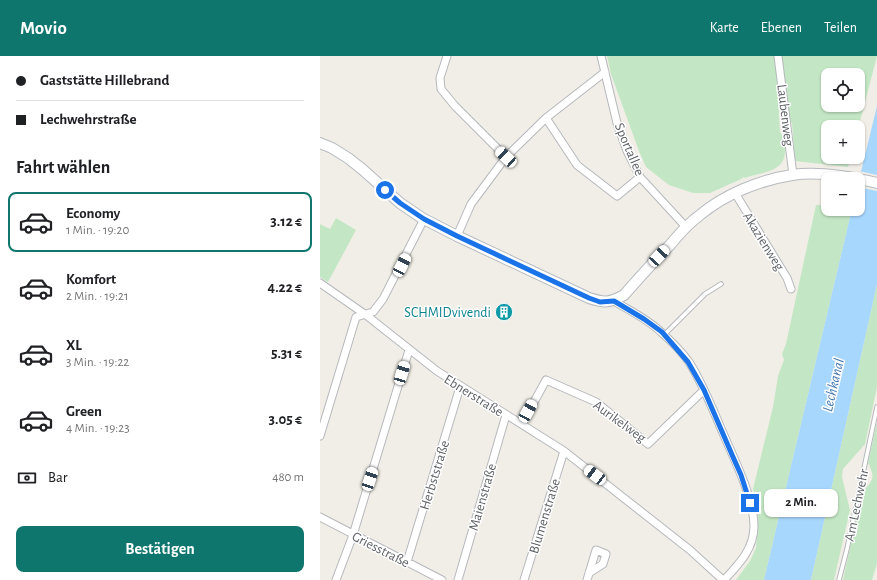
<!DOCTYPE html>
<html lang="de">
<head>
<meta charset="utf-8">
<style>
  body { margin:0; font-family:"Alegreya Sans",sans-serif; background:#f6f6f6; color:#202124; height:100vh; display:flex; flex-direction:column; font-size:15px; white-space:nowrap }
  * { box-sizing:border-box; margin:0 }
  p { font-size:13px; color:#757577 }
  .icon { flex:none; width:22px; height:22px; fill:none; stroke:currentColor; stroke-width:2; stroke-linecap:round; stroke-linejoin:round }
  .map { position:relative; flex:1; overflow:hidden }
  .sheet { display:flex; flex-direction:column; background:#fff; width:320px }
  .sheet>* { flex:none }
  .top-card { display:grid; align-content:center; height:88px; padding:0 16px; background:#fff }
  .fabs { position:absolute; left:501px; top:12px; display:grid; gap:8px }
  .fabs a { display:grid; place-items:center; width:44px; height:44px; border-radius:8px; background:#fff; box-shadow:0 1px 3px #0004; font-size:20px }
  .end { position:absolute; width:18px; height:18px; margin:-9px; border:5px solid #1a73e8; background:#fff; box-shadow:0 0 0 2px #fff }
  .from { border-radius:50% }
  .bubble { position:absolute; height:28px; border-radius:8px; background:#fff; box-shadow:0 1px 3px #0004; font-size:13px; font-weight:600; line-height:28px; text-align:center }
  .car { position:absolute; width:12px; height:24px; margin:-12px -6px; border-radius:5px; box-shadow:0 0 3px 1px #0007; background:linear-gradient(#fff 24%,#345 0 40%,#fff 0 76%,#345 0 86%,#fff 0) }
  .top-card b { display:flex; align-items:center; gap:14px; height:38px; font-size:15px }
  .top-card b+b { border-top:1px solid #e0e0e0 }
  .top-card i { width:10px; height:10px; background:#202124 }
  ul { padding:0; list-style:none }
  li { display:flex; align-items:center; gap:12px; height:60px; margin:0 8px 6px; padding:0 8px; border:2px solid transparent; border-radius:8px }
  li div { flex:1 }
  li b { display:block; font-size:15px }
  li em { font-style:normal; font-weight:600 }
  li.on { border-color:#0f766e }
  li>.icon { width:36px; height:36px; stroke-width:1.5 }
  h2 { padding:0 16px; font-size:18px; line-height:48px }
  .pay { display:flex; align-items:center; gap:10px; height:44px; padding:0 16px; font-size:15px }
  .pay p { margin-inline-start:auto }
  .cta { display:flex; gap:8px; margin-top:auto; padding:8px 16px }
  .cta a { flex:1; height:46px; border-radius:8px; background:#0f766e; color:#fff; font-size:16px; font-weight:600; line-height:46px; text-align:center }
  header { display:flex; align-items:center; gap:24px; box-sizing:border-box; height:56px; padding:0 20px; background:#0f766e; color:#fff }
  header strong { font-size:19px }
  nav { display:flex; gap:22px; margin-inline-start:auto; font-size:14px }
  main { display:flex; flex:1; min-height:0 }
  .map>svg:first-child { display:block }
</style>
</head>
<body>
<header>
<strong>Movio</strong>
<nav><a>Karte</a><a>Ebenen</a><a>Teilen</a></nav>
</header>
<main>
<section class="sheet">
<div class="top-card">
<b><i class="from"></i>Gaststätte Hillebrand</b>
<b><i></i>Lechwehrstraße</b>
</div>
<h2>Fahrt wählen</h2>
<ul>
<li class="on"><svg class="icon" aria-label="car" viewBox="0 0 24 24"><path d="M5 17H2v-5l4-1 3-4h7l3 4 3 1v5h-3M9 17h6M6 11h13"/><circle cx="7" cy="17" r="2"/><circle cx="17" cy="17" r="2"/></svg><div><b>Economy</b><p>1 Min. · 19:20</p></div><em>3.12 €</em></li>
<li><svg class="icon" aria-label="car" viewBox="0 0 24 24"><path d="M5 17H2v-5l4-1 3-4h7l3 4 3 1v5h-3M9 17h6M6 11h13"/><circle cx="7" cy="17" r="2"/><circle cx="17" cy="17" r="2"/></svg><div><b>Komfort</b><p>2 Min. · 19:21</p></div><em>4.22 €</em></li>
<li><svg class="icon" aria-label="car" viewBox="0 0 24 24"><path d="M5 17H2v-5l4-1 3-4h7l3 4 3 1v5h-3M9 17h6M6 11h13"/><circle cx="7" cy="17" r="2"/><circle cx="17" cy="17" r="2"/></svg><div><b>XL</b><p>3 Min. · 19:22</p></div><em>5.31 €</em></li>
<li><svg class="icon" aria-label="car" viewBox="0 0 24 24"><path d="M5 17H2v-5l4-1 3-4h7l3 4 3 1v5h-3M9 17h6M6 11h13"/><circle cx="7" cy="17" r="2"/><circle cx="17" cy="17" r="2"/></svg><div><b>Green</b><p>4 Min. · 19:23</p></div><em>3.05 €</em></li>
</ul>
<div class="pay"><svg class="icon" aria-label="cash" viewBox="0 0 24 24"><path d="M3 7h18v10H3z"/><circle cx="12" cy="12" r="2"/></svg>Bar<p>480 m</p></div>
<div class="cta"><a>Bestätigen</a></div>
</section>
<div class="map">
<svg width="557" height="524" viewBox="0 0 557 524">
  <rect width="100%" height="100%" fill="#f0eee6"/>
  <path fill="#c3e7c4" fill-rule="evenodd" d="M 287,0 L 456,0 L 460,76 C 464,82 465,87 465,94 C 466,117 440,116 425,122 L 424,121 L 421,123 L 390,137 L 373,137 L 349,129 L 326,111 L 319,95 L 291,18 Z
    M 460,0 L 557,0 L 538,73 L 538,71 L 508,71 L 508,101 L 531,101 L 528,111 L 475,105 L 472,67 L 470,66 ZM 508,19 L 538,19 L 538,49 L 508,49 Z
    M 496,149 L 508,149 L 508,153 L 532,153 L 444,524 L 416,524 L 430,505 L 436,492 L 438,465 L 437,450 L 433,433 L 453,351 L 458,320 L 464,304 L 462,298 L 466,288 Z
    M 16,162 L 36,174 L 8,226 L 0,221 L 0,168 L 10,173 Z
    M 557,228 L 557,331 L 545,388 L 523,413 L 522,421 L 530,454 L 514,524 L 491,524 Z
    M 557,366 L 557,507 L 552,524 L 523,524 L 542,436 C 553,425 556,422 548,407 Z"/>
  <path fill="#a8d7fe" d="M 557,50 L 557,228 L 491,524 L 444,524 L 532,153 L 538,153 L 538,128 Z"/>
  <path fill="#f0eee6" d="M 539,115 L 557,119 L 557,135 L 538,131 L 537,123 Z"/>
  <g fill="none" stroke-linecap="round" stroke-linejoin="round">
    <defs>
      <path id="lane" d="M 344,279 L 385,238 L 401,228
        M 519,524 L 527,493 L 557,351"/>
      <path id="street" d="M 127,0 L 120,22 L 121,33 L 135,50 L 186,101 L 151,148 L 137,180
        M 281,0 L 297,67 L 307,95 L 320,121 L 366,171
        M 458,0 L 473,119
        M 226,62 L 257,109 L 297,140 L 320,121
        M 186,101 L 226,62 L 285,16
        M 415,137 L 467,222 L 471,233
        M 0,227 L 46,259 L 117,315 L 244,395 L 370,494 L 403,524
        M 294,245 C 310,255 328,263 342,277 C 351,285 362,296 369,306 C 383,328 393,354 403,377 C 414,403 434,442 434,470 C 434,493 419,508 404,524
        M 202,368 L 226,324 L 276,346 L 328,388 L 384,334
        M 0,380 L 36,261 L 53,256 L 63,243 L 104,163
        M 0,461 L 122,524
        M 87,506 L 140,331
        M 16,524 L 33,479 L 89,294
        M 138,524 L 186,359
        M 204,524 L 244,395
        M 267,524 L 276,494 L 286,498 L 283,508 L 269,517"/>
      <path id="secondary" d="M 0,87 L 12,92 L 28,102 L 42,113 L 80,147 L 102,162 L 137,180 L 269,242 C 284,247 290,247 304,239 C 319,222 334,205 350,189 C 359,178 369,167 380,159 C 405,138 440,124 472,119 C 497,115 532,121 557,127"/>
    </defs>
    <use href="#lane" stroke="#b6b8bd" stroke-width="5.5"/>
    <use href="#street" stroke="#b6b8bd" stroke-width="9"/>
    <use href="#secondary" stroke="#b7bac0" stroke-width="12"/>
    <use href="#lane" stroke="#fff" stroke-width="3.5"/>
    <use href="#street" stroke="#fff" stroke-width="7"/>
    <use href="#secondary" stroke="#fff" stroke-width="10"/>
  </g>
  <g fill="none" stroke-linecap="round" stroke-linejoin="round">
    <path stroke="#1a73e8" stroke-width="5" d="M 65,134 L 80,147 L 104,163 L 137,180 L 269,242 L 280,246 L 294,245 L 324,263 L 342,276 L 368,306 L 384,334 L 413,401 L 421,419 L 430,447"/>
  </g>
  <defs>
    <symbol id="building-disc" viewBox="-11 -11 22 22"><circle r="9.5" fill="#0f9aa8" stroke="#fff"/><path d="M-4-6H4V6H1V3H-1V6H-4ZM-2.5-4.3h1.7v1.8h-1.7ZM.8-4.3h1.7v1.8H.8ZM-2.5-1h1.7V.8h-1.7ZM.8-1h1.7V.8H.8Z" fill="#fff"/></symbol>
  </defs>
  <g fill-rule="evenodd">
    <use href="#building-disc" x="174" y="246" width="20" height="20"/>
  </g>
  <g text-anchor="middle" stroke-width="3" stroke-linejoin="round" paint-order="stroke">
    <g font-size="14" fill="#5e6166" stroke="#fff">
      <text transform="translate(466 59) rotate(83)" y="5">Laubenweg</text>
      <text transform="translate(310 93) rotate(67)" y="5">Sportallee</text>
      <text transform="translate(444 185) rotate(58)" y="5">Akazienweg</text>
      <text transform="translate(154 339) rotate(32)" y="5">Ebnerstraße</text>
      <text transform="translate(300 365) rotate(36)" y="5">Aurikelweg</text>
      <text transform="translate(114 419) rotate(-73)" y="5">Herbststraße</text>
      <text transform="translate(162 441) rotate(-74)" y="5">Maienstraße</text>
      <text transform="translate(536 449) rotate(-78)" y="5">Am Lechwehr</text>
      <text transform="translate(224 460) rotate(-73)" y="5">Blumenstraße</text>
      <text transform="translate(61 493) rotate(27)" y="5">Griesstraße</text>
    </g>
    <g font-size="14" fill="#0d838f" stroke="#fff" text-anchor="end">
      <text x="171" y="261">SCHMIDvivendi</text>
    </g>
    <g font-size="15" font-style="italic" fill="#4377b1" stroke="#fff">
      <text transform="translate(513 329) rotate(-77)" y="5">Lechkanal</text>
    </g>
  </g>
</svg>
<div class="fabs">
<a><svg class="icon" aria-label="locate" viewBox="0 0 24 24"><circle cx="12" cy="12" r="6"/><path d="M12 2v4M12 18v4M2 12h4M18 12h4"/></svg></a>
<a>+</a>
<a>−</a>
</div>
<i class="end from" style="left:65px;top:134px"></i>
<i class="end" style="left:430px;top:447px"></i>
<div class="bubble" style="left:444px;top:433px;width:74px">2 Min.</div>
<i class="car" style="left:186px;top:101px;rotate:313deg"></i>
<i class="car" style="left:339px;top:200px;rotate:43deg"></i>
<i class="car" style="left:82px;top:209px;rotate:27deg"></i>
<i class="car" style="left:82px;top:317px;rotate:17deg"></i>
<i class="car" style="left:208px;top:355px;rotate:29deg"></i>
<i class="car" style="left:275px;top:419px;rotate:307deg"></i>
<i class="car" style="left:50px;top:423px;rotate:18deg"></i>
</div>
</main>
</body>
</html>
